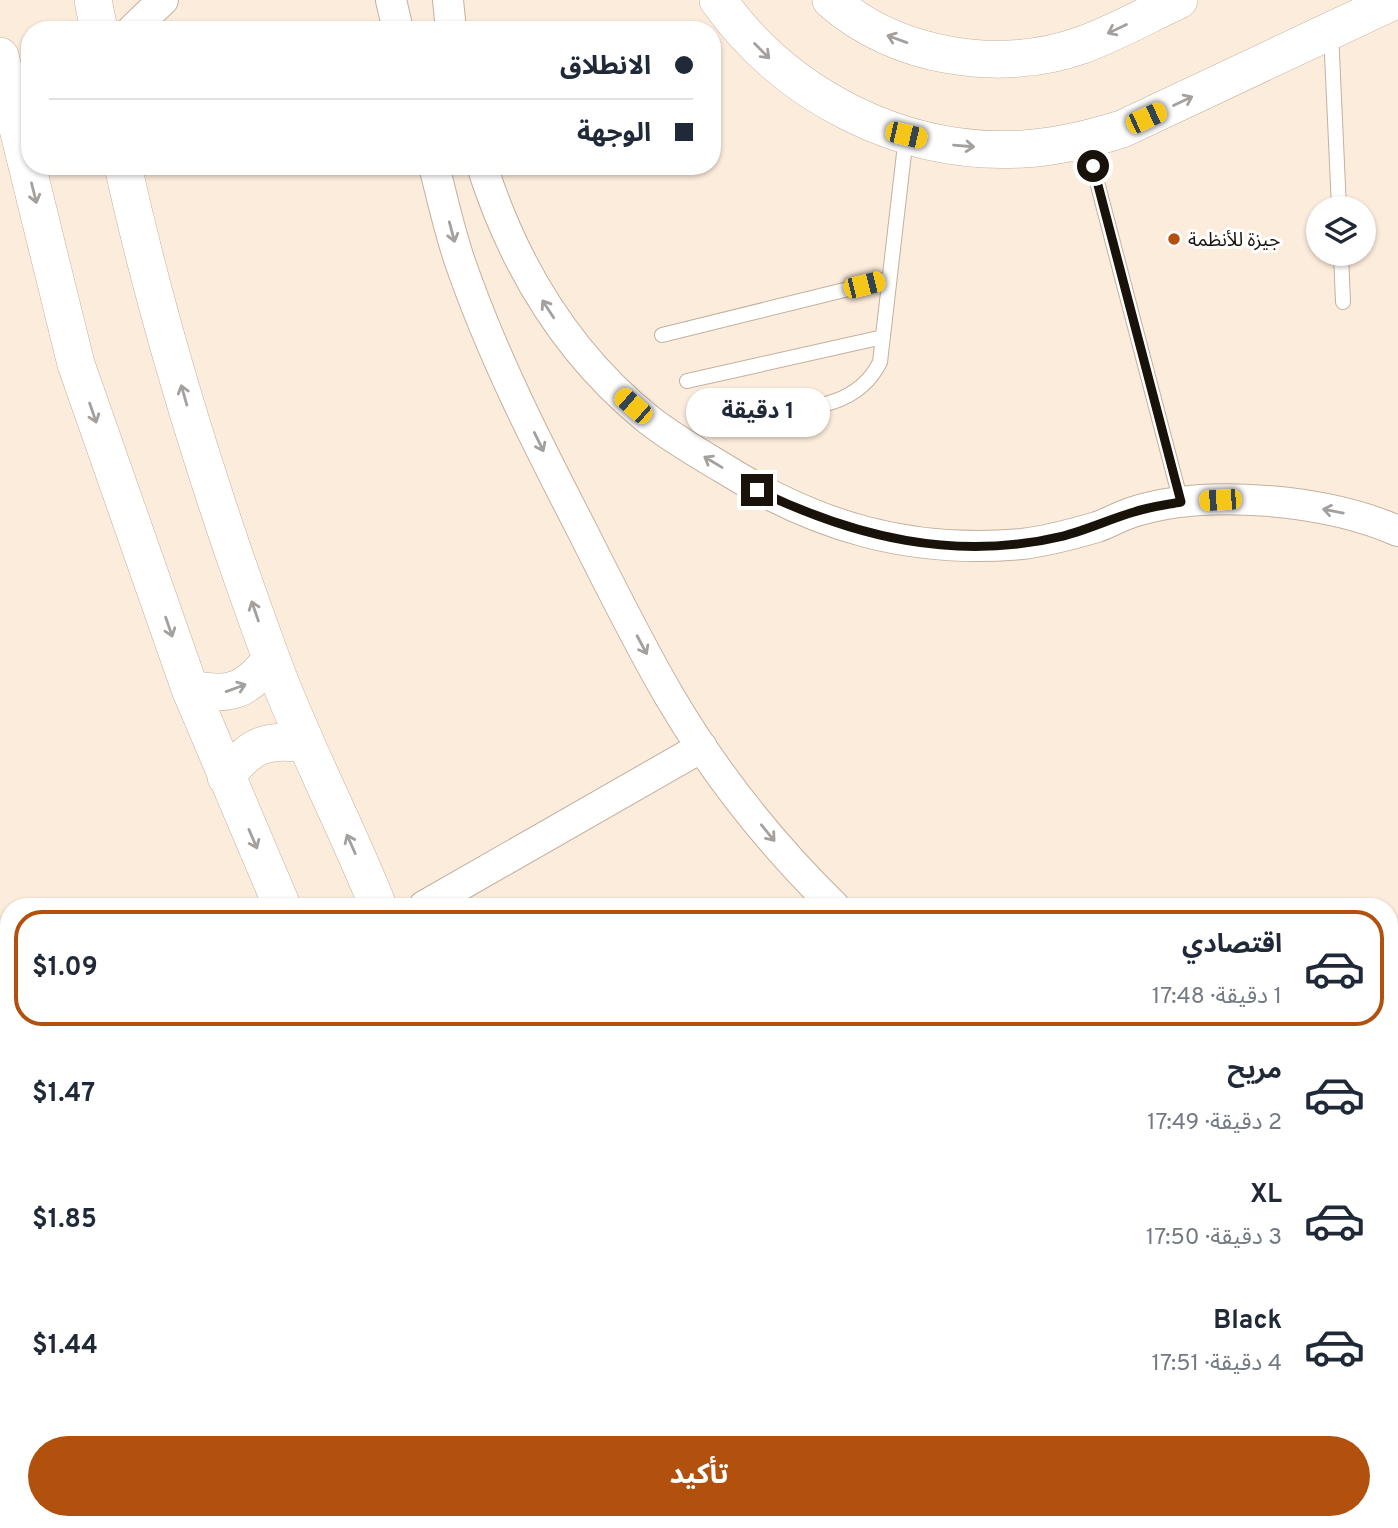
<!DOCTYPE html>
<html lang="ar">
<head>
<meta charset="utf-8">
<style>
  body { margin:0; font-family:Overpass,"Noto Sans Arabic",sans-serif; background:#f6f6f7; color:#1f2937; direction:rtl; height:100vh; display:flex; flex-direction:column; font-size:26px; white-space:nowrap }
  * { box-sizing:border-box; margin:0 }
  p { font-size:23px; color:#747a83 }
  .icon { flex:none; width:38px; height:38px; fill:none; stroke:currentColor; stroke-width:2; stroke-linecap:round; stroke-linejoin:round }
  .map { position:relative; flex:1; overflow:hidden; direction:ltr }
  .sheet { position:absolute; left:0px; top:898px; width:1398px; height:632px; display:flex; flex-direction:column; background:#fff; border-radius:28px 28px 0 0; box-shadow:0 2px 5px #0004; direction:rtl }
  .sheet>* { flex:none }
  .hud { position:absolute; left:21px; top:21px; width:700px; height:154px; border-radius:28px; box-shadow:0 2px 5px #0004; direction:rtl; display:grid; align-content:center; height:154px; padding:0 28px; background:#fff }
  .tools { position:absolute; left:1306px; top:196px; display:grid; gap:14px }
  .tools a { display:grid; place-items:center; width:70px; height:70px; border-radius:50%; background:#fff; box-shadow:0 2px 5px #0004; font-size:35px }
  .end { position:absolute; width:32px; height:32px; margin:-16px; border:9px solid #19120b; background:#fff; box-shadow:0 0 0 4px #fff }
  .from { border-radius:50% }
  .bubble { position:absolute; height:49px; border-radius:24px; background:#fff; box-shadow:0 2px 5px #0004; font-size:23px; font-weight:700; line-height:49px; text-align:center; direction:rtl }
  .car { position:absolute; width:21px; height:42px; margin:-21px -10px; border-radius:9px; box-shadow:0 0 5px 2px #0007; background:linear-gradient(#f5c518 24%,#345 0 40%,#f5c518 0 76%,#345 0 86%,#f5c518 0) }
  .hud b { display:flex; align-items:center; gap:24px; height:66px; font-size:26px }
  .hud b+b { border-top:2px solid #e0e1e3 }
  .hud i { width:18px; height:18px; background:#1f2937 }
  ul { padding:12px 0 0; list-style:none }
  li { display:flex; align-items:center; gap:21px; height:116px; margin:0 14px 10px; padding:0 14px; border:4px solid transparent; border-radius:28px }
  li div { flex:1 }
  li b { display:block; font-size:26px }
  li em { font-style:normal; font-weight:700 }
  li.active { border-color:#b2510e }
  li>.icon { width:63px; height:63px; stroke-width:1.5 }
  .button { display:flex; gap:14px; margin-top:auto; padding:14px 28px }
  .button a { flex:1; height:80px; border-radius:42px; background:#b2510e; color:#fff; font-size:28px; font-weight:700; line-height:80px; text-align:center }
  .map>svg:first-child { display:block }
</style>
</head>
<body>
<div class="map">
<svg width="1398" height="1528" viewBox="0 0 1398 1528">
  <rect width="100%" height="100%" fill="#fcf8f4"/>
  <path fill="#fcecdc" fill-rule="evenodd" d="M 0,0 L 1398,0 L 1398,1528 L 0,1528 ZM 30,30 L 712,30 L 712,166 L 30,166 ZM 1318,208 L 1363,208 L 1363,254 L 1318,254 ZM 9,906 L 1390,906 L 1390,1521 L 9,1521 Z"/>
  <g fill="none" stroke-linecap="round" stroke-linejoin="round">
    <defs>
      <path id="service" d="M 1331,32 L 1339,208
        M 1086,140 L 1181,502
        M 1341,254 L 1343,302
        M 662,335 L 889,279
        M 687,381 L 883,337
        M 747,414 C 796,408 855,413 880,362 L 906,136
        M 890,1528 L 892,1521
        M 914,1528 L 916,1521"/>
      <path id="minor" d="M 391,0 L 398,30
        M 448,0 L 451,30
        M 132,30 L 163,0
        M 434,166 C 442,197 449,229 459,259 C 491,353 538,445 584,534 C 611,588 638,642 668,694 C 713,771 771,844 834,906
        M 482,166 C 514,266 567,354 649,420 C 672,438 698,453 723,468 C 817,527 910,554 1022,544 C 1047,541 1073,534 1097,527 C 1109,523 1120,516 1133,512 C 1207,488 1327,500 1398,531
        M 424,906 L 702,747
        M 1390,1129 L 1398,1127
        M 0,1219 L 9,1235
        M 0,1313 L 9,1329
        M 117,1521 L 121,1528
        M 164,1521 L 168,1528"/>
      <path id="tertiary" d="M 93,0 L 99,30
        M 718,0 C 787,97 903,156 1023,149 C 1057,147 1090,139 1122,129 L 1396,0
        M 831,0 C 896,58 1001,74 1082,45 C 1115,33 1147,15 1179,0
        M 0,56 L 76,364 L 190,689 L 282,906
        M 123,166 C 160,333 212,498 271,658 C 302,743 345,823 378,906
        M 190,689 C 230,697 247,691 271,659
        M 226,777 C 250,745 266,738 306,744
        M 632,1521 L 637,1528
        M 737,1521 L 743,1528
        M 987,1521 L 1009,1528"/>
    </defs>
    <use href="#service" stroke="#c4b09d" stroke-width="16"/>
    <use href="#minor" stroke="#c4b09d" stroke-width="32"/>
    <use href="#tertiary" stroke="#c4b09d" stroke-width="38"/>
    <use href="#service" stroke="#fff" stroke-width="14"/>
    <use href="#minor" stroke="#fff" stroke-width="30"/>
    <use href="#tertiary" stroke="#fff" stroke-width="37"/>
  </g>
  <defs><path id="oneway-shaft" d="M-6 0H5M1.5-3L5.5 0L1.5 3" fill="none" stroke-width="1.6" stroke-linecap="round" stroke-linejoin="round" transform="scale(1.75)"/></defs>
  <g stroke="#a3a09d">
    <use href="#oneway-shaft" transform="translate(1117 29) rotate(155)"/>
    <use href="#oneway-shaft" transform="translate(897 39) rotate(-160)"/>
    <use href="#oneway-shaft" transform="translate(762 51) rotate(45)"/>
    <use href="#oneway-shaft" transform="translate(1183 101) rotate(-25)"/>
    <use href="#oneway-shaft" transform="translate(964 146) rotate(5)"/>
    <use href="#oneway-shaft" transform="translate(34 193) rotate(76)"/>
    <use href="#oneway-shaft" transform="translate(452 232) rotate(75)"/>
    <use href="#oneway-shaft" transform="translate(548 309) rotate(-123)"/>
    <use href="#oneway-shaft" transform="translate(184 395) rotate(-106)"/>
    <use href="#oneway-shaft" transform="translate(93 413) rotate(71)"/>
    <use href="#oneway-shaft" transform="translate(539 442) rotate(64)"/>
    <use href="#oneway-shaft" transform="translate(713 462) rotate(-149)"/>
    <use href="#oneway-shaft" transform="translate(1333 511) rotate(-169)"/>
    <use href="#oneway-shaft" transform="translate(255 611) rotate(-109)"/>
    <use href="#oneway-shaft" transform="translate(169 627) rotate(71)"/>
    <use href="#oneway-shaft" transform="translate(642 645) rotate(62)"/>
    <use href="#oneway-shaft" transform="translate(236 688) rotate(-20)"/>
    <use href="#oneway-shaft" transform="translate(768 833) rotate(51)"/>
    <use href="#oneway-shaft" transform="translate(253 839) rotate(67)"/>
    <use href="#oneway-shaft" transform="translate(351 844) rotate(-114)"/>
  </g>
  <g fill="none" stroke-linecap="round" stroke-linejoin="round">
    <path stroke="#19120b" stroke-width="9" d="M 757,490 C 854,537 955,562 1063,536 C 1087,530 1110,519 1134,512 C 1149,507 1165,505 1181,502 L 1093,166"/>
  </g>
  <circle fill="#b2510e" stroke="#fff" stroke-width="2.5" cx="1174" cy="239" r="7"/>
  <g text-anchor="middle" stroke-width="6" stroke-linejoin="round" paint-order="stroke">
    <g font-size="19" fill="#19120b" stroke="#fff" text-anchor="start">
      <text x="1188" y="246">جيزة للأنظمة</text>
    </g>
  </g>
</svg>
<div class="tools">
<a><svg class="icon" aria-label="layers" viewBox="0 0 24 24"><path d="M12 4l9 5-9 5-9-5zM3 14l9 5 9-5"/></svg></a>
</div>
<i class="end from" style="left:1093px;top:166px"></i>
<i class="end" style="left:757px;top:490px"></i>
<div class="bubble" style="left:686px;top:388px;width:144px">1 دقيقة</div>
<i class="car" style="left:1146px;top:118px;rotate:65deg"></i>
<i class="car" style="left:906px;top:135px;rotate:103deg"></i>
<i class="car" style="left:864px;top:285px;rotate:76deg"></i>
<i class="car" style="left:633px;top:406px;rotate:311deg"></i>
<i class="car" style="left:1220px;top:500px;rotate:267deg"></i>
<div class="hud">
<b><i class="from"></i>الانطلاق</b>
<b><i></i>الوجهة</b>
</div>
<section class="sheet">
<ul>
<li class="active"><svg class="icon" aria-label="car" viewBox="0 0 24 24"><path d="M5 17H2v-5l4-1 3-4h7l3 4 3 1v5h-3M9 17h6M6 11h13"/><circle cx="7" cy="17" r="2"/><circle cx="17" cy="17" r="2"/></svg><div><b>اقتصادي</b><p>1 دقيقة · 17:48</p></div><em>$1.09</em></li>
<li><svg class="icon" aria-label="car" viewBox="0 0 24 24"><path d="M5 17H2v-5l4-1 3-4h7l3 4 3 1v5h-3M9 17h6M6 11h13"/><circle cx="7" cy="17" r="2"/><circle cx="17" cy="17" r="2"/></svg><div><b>مريح</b><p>2 دقيقة · 17:49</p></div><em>$1.47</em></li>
<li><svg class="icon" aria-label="car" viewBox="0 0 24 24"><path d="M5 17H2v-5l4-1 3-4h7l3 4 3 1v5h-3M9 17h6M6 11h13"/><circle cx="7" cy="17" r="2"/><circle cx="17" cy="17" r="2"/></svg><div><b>XL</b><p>3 دقيقة · 17:50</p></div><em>$1.85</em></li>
<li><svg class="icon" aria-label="car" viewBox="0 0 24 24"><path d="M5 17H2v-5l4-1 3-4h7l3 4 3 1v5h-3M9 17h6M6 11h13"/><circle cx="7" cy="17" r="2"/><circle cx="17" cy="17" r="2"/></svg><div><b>Black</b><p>4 دقيقة · 17:51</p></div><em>$1.44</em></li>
</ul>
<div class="button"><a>تأكيد</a></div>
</section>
</div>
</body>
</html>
